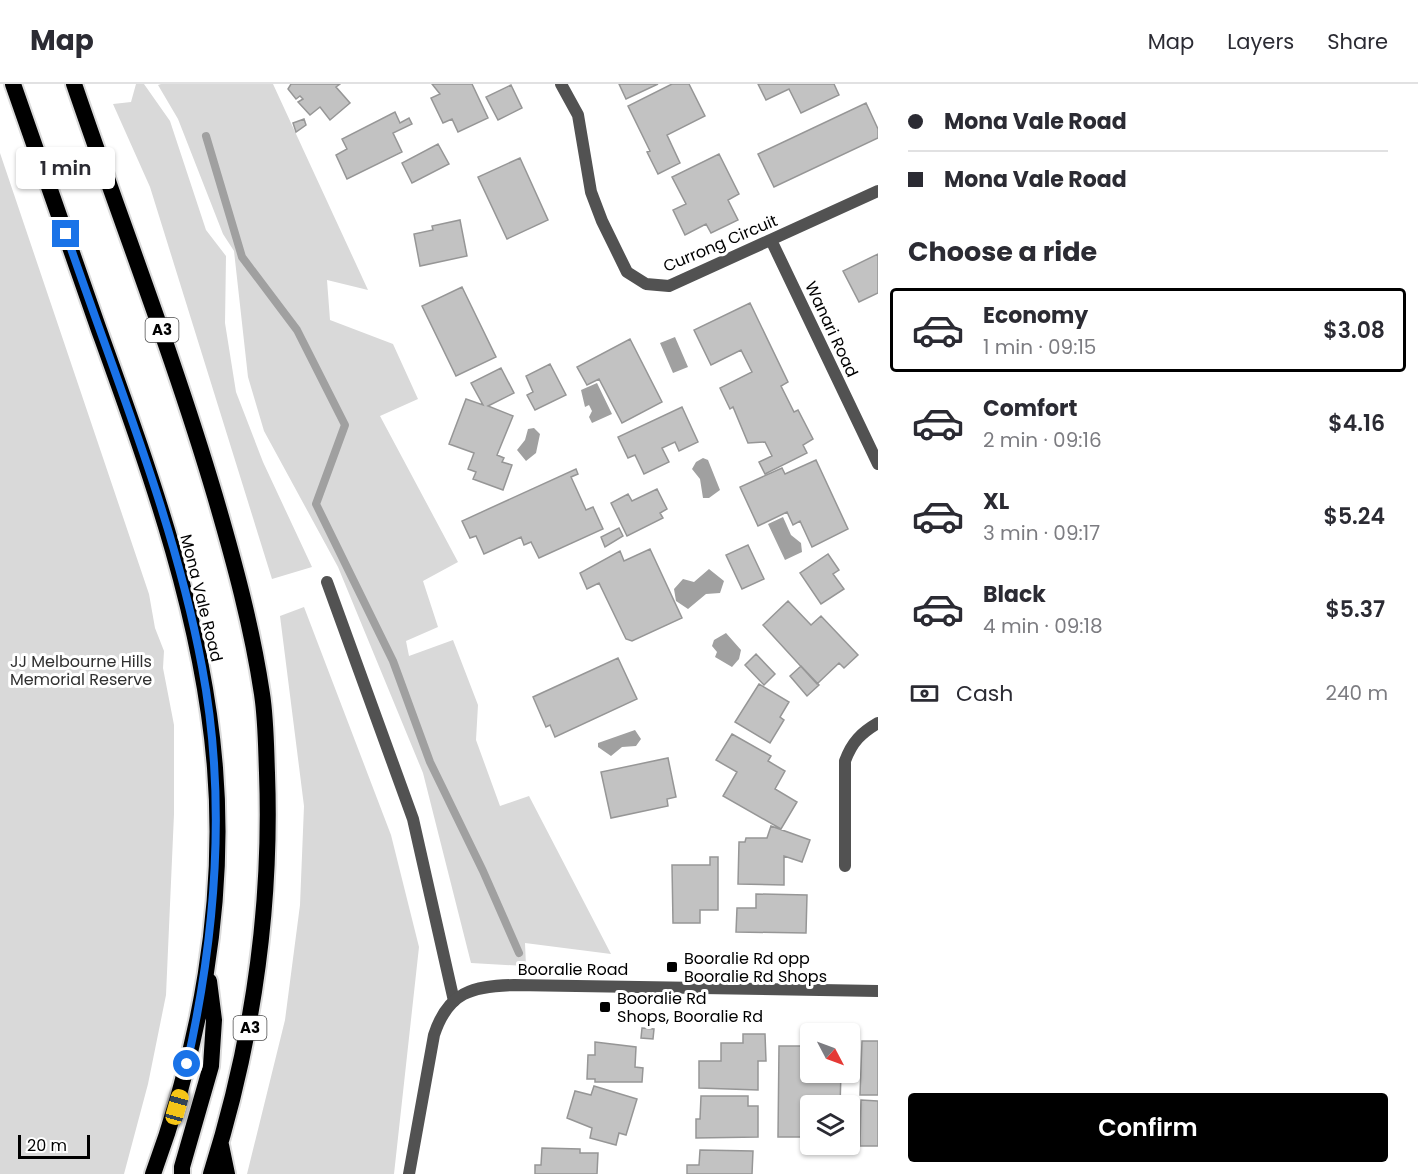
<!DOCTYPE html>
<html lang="en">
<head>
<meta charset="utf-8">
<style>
  body { margin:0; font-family:Poppins,sans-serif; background:#f2f2f3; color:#2b2b33; height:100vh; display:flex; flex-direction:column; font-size:22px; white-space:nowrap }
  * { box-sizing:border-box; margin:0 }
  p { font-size:20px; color:#7c7c81 }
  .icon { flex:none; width:33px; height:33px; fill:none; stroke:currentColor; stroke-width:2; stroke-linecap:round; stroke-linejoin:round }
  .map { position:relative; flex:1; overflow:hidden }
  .details { display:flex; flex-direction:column; background:#fff; width:540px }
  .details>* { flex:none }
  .top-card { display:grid; align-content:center; height:132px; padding:0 30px; background:#fff }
  .needle { width:39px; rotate:131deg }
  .buttons { position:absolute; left:800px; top:939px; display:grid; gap:12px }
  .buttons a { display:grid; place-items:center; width:60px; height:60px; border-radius:6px; background:#fff; box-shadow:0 2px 4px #0004; font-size:30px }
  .scale { position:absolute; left:18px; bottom:15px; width:72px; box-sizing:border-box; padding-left:6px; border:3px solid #000; border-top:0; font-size:16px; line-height:21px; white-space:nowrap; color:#000; -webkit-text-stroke:4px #fff; paint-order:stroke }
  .end { position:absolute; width:27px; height:27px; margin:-14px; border:8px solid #1a73e8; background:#fff; box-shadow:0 0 0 3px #fff }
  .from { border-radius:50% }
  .bubble { position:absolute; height:42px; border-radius:6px; background:#fff; box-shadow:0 2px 4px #0004; font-size:20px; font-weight:600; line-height:42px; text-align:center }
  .car { position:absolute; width:18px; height:36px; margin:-18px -9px; border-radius:8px; box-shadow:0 0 4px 2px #0007; background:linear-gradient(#f5c518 24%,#345 0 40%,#f5c518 0 76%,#345 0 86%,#f5c518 0) }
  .top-card b { display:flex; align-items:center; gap:21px; height:57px; font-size:22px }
  .top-card b+b { border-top:2px solid #e1e1e2 }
  .top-card i { width:15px; height:15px; background:#2b2b33 }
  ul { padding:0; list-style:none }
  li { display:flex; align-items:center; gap:18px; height:84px; margin:0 12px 9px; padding:0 18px; border:3px solid transparent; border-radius:6px }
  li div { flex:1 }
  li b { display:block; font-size:22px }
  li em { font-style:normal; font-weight:600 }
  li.current { border-color:#000 }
  li>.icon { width:54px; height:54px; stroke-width:1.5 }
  h2 { padding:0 30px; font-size:27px; line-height:72px }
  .pay { display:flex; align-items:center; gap:15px; height:66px; padding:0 30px; font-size:22px }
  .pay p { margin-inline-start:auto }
  .primary-button { display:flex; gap:12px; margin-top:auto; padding:12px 30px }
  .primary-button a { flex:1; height:69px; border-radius:6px; background:#000; color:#fff; font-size:24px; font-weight:600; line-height:69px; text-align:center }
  header { display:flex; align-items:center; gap:36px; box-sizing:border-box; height:84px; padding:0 30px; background:#fff; border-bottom:2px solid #e1e1e2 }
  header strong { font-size:28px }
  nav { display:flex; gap:33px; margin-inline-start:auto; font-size:21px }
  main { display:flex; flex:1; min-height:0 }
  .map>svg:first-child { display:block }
</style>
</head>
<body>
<header>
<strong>Map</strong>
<nav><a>Map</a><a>Layers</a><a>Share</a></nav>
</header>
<main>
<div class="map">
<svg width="878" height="1090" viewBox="0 0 878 1090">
  <rect width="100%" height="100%" fill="#fff"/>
  <path fill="#d9d9d9" d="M 136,0 L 144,0 L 170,37 L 206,146 L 226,172 L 225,239 L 236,308 L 263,378 L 312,483 L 272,495 L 150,103 L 113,20 L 131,18 Z
    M 161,0 L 273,0 L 368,206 L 327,196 L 330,236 L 393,260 L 418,315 L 380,332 L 458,478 L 423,497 L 438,543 L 406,557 L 409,572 L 453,556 L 478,621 L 476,656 L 500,722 L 529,712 L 611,870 L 525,859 L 526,882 L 471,879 L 423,689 L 338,483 L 264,347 L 248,293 L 234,167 L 223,150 L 178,35 L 158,1 Z
    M 0,69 L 149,510 L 155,544 L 164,567 L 163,584 L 174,641 L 174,730 L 166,911 L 148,1000 L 124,1090 L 0,1090 Z
    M 304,523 L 391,751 L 419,863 L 394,1090 L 247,1090 L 285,936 L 300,821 L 304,722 L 280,532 Z"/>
  <path fill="#a0a0a0" d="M 675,253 L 688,283 L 673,289 L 660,259 Z
    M 597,299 L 612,330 L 592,339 L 589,333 L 592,327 L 589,321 L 585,323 L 581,306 Z
    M 534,344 L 540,350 L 536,369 L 526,377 L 517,366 L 525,356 L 528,345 Z
    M 703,374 L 708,376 L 720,406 L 709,414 L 703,414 L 700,395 L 692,385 L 696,378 Z
    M 783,433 L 791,451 L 801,459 L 802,468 L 785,476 L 768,440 Z
    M 709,485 L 724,497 L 720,509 L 706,510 L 688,525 L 676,517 L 674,505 L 683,495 L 694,498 Z
    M 726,549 L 741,566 L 739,575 L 732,583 L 715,573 L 717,568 L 712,562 L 714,556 Z
    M 635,646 L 641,655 L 636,662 L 622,663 L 611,672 L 598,663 L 598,659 Z"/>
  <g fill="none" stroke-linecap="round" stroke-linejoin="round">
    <path stroke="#a0a0a0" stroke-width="8" d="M 206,52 L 242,173 L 297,246 L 345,341 L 316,420 L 393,577 L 430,678 L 483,787 L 519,869"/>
  </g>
  <path fill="#c2c2c2" stroke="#969696" stroke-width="1.5" d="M 291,0 L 340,0 L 336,3 L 350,19 L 330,36 L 320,23 L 310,31 L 298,18 L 303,15 L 300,12 L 296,15 L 288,5 Z
    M 432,0 L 472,0 L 488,34 L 458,48 L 452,35 L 443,39 L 431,14 L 440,10 Z
    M 619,0 L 658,0 L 626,15 Z
    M 672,0 L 689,0 L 705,32 L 667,51 L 680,79 L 658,90 L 647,68 L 650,67 L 628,22 Z
    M 758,0 L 834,0 L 839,11 L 801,29 L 789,5 L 766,16 Z
    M 511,1 L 522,24 L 498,36 L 486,13 Z
    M 866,19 L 878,45 L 878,54 L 774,103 L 758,70 Z
    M 395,28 L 400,39 L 409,34 L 412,40 L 393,49 L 402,68 L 347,95 L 336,71 L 347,65 L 342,55 Z
    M 304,35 L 306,41 L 296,48 L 293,39 Z
    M 438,60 L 449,80 L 412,99 L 402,79 Z
    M 719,70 L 739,110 L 728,116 L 738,136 L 711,149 L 706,140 L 685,151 L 673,126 L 686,120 L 672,93 Z
    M 520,74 L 548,136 L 507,155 L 478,93 Z
    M 460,136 L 467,172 L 420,182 L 414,150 L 433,146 L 432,142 Z
    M 878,170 L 878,209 L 859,218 L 843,187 Z
    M 462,203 L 496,273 L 456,292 L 422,222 Z
    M 750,219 L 788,298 L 781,302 L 794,328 L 798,326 L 813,355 L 803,361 L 807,369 L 765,390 L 759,378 L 772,372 L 765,358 L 748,359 L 733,323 L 730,325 L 720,304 L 752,288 L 741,266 L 711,281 L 694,246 Z
    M 630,255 L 662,318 L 622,339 L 599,295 L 587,301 L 577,283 Z
    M 550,280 L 566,311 L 535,326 L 527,311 L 533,308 L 526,292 Z
    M 501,284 L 514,309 L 488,322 L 513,332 L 497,371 L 504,374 L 502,378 L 512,381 L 503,406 L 473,395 L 476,388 L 468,385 L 474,369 L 449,360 L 466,315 L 483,321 L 471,299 Z
    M 682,323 L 698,358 L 679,367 L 675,358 L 662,364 L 669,378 L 644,390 L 635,371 L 628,374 L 618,353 Z
    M 816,376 L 848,445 L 812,463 L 800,437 L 793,441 L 787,428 L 758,442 L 740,403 L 782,384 L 785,390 Z
    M 576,385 L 578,390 L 571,393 L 586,426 L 593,423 L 603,445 L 539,474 L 531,458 L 524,461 L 521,453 L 484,470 L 476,452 L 470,454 L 462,437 Z
    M 657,405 L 667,425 L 660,429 L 663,434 L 627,452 L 611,419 L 628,410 L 632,417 Z
    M 619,444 L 623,452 L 605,463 L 601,453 Z
    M 748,461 L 764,495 L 742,505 L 726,471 Z
    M 650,465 L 682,534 L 632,557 L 626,555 L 599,499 L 587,505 L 580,489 L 620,467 L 624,477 Z
    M 828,470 L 839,486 L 833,490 L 844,505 L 821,520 L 800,489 Z
    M 788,517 L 811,541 L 821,532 L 858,571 L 844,584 L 839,579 L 817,600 L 763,541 Z
    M 756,570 L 775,590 L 764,601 L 745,581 Z
    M 618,574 L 637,615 L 555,653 L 550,641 L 546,643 L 533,613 Z
    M 801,582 L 819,601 L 807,612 L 790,592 Z
    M 759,600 L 789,618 L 780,633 L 784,636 L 770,659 L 735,638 Z
    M 732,650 L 771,672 L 768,677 L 785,687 L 775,705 L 797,718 L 781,745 L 723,712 L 737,688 L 716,676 Z
    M 668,674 L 676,713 L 667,715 L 668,722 L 611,734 L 601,688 Z
    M 771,742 L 810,756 L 802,778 L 784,772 L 784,801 L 738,800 L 739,758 L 745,758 L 746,754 L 767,754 Z
    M 710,773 L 718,773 L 718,826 L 700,826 L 700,839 L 673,839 L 672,781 L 710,781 Z
    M 756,810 L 807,811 L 806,849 L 736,848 L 737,824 L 756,824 Z
    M 642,944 L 654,945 L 653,955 L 641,954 Z
    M 743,950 L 765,950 L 766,977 L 758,977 L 758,1006 L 699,1004 L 699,977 L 721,977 L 721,959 L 743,959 Z
    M 862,957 L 878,957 L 878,1011 L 860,1011 Z
    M 595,958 L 636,963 L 635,983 L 643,984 L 642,998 L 595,998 L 595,995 L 587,995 L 588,971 L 595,971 Z
    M 779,962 L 810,962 L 810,988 L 841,988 L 840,1022 L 810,1022 L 810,1053 L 778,1053 Z
    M 594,1002 L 637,1015 L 626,1051 L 619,1049 L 616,1061 L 590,1054 L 592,1044 L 567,1034 L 575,1007 L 591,1011 Z
    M 701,1012 L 748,1012 L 748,1022 L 758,1022 L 758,1053 L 696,1054 L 696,1035 L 700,1035 Z
    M 861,1016 L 878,1017 L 878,1062 L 860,1062 Z
    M 542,1064 L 580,1065 L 580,1069 L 598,1069 L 597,1090 L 535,1090 L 535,1081 L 541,1081 Z
    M 700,1066 L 753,1067 L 752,1090 L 687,1090 L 687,1081 L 699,1081 Z"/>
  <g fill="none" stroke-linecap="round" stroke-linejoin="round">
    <defs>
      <path id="trunk" d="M 13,0 C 42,82 70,164 99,246 C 150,388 203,533 215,684 C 226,819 200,963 153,1090
        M 74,0 C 121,138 174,273 215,412 C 234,477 252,543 262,610 C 266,636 266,663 267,689 C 272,826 252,960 211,1090
        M 221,1061 L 227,1090
        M 182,1090 L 182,1083 L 211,982 L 214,936 L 209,897"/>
    </defs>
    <use href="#trunk" stroke="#dbdbdb" stroke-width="20"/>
    <path stroke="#525252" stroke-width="12" d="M 561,0 L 578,31 L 591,108 L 602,137 L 627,188 L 646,200 L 669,202 L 878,107
      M 771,156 L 878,380
      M 327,498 L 413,735 L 454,917
      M 845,782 L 845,677 C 852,658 861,649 878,639"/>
    <path stroke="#525252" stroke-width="12" d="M 409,1090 L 434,951 C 448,908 472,902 514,901 L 878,907"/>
    <use href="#trunk" stroke="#000" stroke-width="16"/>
  </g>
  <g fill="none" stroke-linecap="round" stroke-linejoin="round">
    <path stroke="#1a73e8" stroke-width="8" d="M 66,150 C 114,291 175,437 202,583 C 227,715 216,850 187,980"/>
  </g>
  <g fill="#000" stroke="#fff" stroke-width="2">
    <rect x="666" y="877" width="12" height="12" rx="3"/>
    <rect x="599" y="917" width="12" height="12" rx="3"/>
  </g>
  <g text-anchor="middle" stroke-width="6" stroke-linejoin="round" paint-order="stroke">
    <g fill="#fff" stroke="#4c4c4c" stroke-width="1.5">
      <rect x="145.5" y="234" width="33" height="24" rx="4.5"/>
      <rect x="233.5" y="932" width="33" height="24" rx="4.5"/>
    </g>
    <g font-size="15" font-weight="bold" fill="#000">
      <text x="162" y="251">A3</text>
      <text x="250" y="949">A3</text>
    </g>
    <g font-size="16" fill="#000" stroke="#fff">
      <text transform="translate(720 159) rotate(-23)" y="6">Currong Circuit</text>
      <text transform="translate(832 245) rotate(65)" y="6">Wanari Road</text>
      <text transform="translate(202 514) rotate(76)" y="6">Mona Vale Road</text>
      <text x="573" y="891">Booralie Road</text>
    </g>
    <g font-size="16" fill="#303030" stroke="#fff">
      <text x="81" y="583">JJ Melbourne Hills<tspan x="81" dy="18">Memorial Reserve</tspan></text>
    </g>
    <g font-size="16" fill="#000" stroke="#fff" text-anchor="start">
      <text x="684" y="880">Booralie Rd opp<tspan x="684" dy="18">Booralie Rd Shops</tspan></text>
      <text x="617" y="920">Booralie Rd<tspan x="617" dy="18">Shops, Booralie Rd</tspan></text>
    </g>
  </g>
</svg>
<div class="buttons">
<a><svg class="needle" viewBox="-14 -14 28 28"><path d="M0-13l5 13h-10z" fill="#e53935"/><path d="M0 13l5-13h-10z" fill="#7c7c81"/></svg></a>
<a><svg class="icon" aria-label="layers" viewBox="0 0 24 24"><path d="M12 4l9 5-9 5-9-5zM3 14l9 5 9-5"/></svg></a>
</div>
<div class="scale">20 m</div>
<i class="end from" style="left:187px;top:980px"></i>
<i class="end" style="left:66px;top:150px"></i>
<div class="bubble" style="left:16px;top:63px;width:99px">1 min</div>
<i class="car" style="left:177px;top:1023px;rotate:16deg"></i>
</div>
<section class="details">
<div class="top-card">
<b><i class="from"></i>Mona Vale Road</b>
<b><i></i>Mona Vale Road</b>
</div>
<h2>Choose a ride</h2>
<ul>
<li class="current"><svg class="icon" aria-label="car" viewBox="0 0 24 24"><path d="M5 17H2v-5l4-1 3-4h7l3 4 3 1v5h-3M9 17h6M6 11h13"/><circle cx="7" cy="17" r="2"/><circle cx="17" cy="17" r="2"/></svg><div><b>Economy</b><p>1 min · 09:15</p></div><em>$3.08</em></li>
<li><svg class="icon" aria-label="car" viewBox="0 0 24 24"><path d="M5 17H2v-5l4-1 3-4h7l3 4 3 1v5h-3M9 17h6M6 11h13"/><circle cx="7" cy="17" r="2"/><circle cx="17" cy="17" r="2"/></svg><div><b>Comfort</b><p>2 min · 09:16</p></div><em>$4.16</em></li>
<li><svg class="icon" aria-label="car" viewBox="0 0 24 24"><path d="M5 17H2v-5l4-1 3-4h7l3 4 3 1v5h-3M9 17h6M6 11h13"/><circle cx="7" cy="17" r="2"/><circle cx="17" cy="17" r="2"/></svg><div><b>XL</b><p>3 min · 09:17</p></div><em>$5.24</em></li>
<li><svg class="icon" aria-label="car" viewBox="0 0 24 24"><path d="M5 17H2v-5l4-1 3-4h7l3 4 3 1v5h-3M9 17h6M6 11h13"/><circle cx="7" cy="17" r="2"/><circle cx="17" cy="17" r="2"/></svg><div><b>Black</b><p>4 min · 09:18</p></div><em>$5.37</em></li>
</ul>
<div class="pay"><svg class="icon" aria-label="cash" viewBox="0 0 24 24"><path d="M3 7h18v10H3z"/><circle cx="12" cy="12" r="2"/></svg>Cash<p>240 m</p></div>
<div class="primary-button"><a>Confirm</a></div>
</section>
</main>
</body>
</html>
